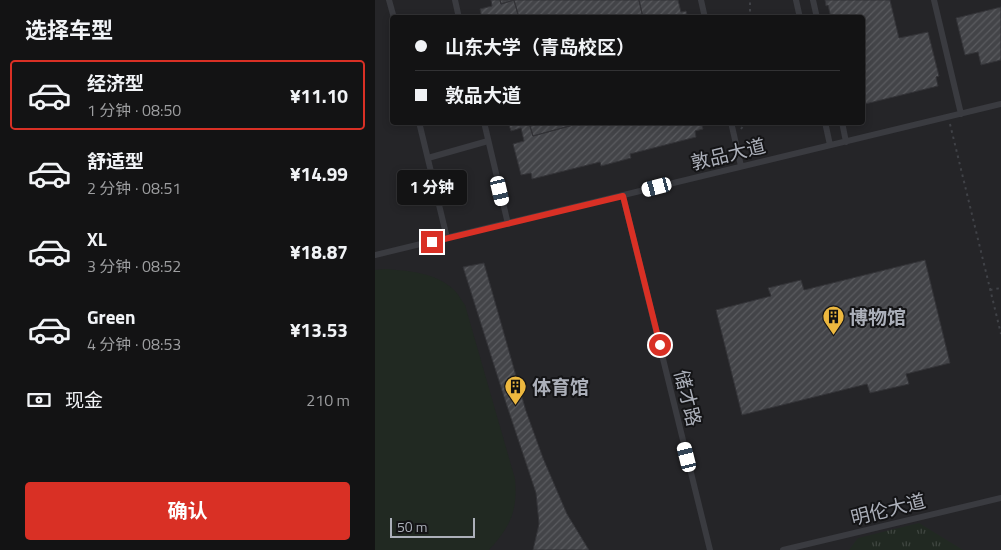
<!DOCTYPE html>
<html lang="zh">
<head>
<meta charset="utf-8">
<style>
  body { margin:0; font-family:"Titillium Web","Noto Sans SC",sans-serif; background:#1c1c1d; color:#f1f3f6; height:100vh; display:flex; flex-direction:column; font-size:19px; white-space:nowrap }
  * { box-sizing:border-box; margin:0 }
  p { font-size:16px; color:#9d9ea0 }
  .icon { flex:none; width:28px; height:28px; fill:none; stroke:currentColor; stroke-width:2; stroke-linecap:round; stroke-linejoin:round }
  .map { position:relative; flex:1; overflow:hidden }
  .drawer { display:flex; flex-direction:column; background:#131314; width:375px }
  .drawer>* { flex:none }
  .guide { position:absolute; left:15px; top:15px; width:475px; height:110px; border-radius:5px; box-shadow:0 2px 8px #0003,0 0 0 1px #323234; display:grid; align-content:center; height:110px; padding:0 25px; background:#131314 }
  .scale { position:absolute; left:15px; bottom:12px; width:85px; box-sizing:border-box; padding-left:5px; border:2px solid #acb0ba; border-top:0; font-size:14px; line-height:18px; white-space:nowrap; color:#acb0ba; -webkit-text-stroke:4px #141416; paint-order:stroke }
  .end { position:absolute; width:22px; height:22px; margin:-11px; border:6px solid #d93025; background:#fff; box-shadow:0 0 0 2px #fff }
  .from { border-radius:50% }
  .bubble { position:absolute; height:35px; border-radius:5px; background:#131314; box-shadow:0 2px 8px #0003,0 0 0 1px #323234; font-size:16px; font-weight:700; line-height:35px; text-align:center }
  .car { position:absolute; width:15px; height:30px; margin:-15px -8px; border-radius:6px; box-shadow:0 0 4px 1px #0007; background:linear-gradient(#fff 24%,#345 0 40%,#fff 0 76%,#345 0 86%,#fff 0) }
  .guide b { display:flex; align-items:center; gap:18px; height:48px; font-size:19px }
  .guide b+b { border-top:1px solid #323234 }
  .guide i { width:12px; height:12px; background:#f1f3f6 }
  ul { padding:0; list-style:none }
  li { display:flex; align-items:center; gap:15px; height:70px; margin:0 10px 8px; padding:0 15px; border:2px solid transparent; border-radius:5px }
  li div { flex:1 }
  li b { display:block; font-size:19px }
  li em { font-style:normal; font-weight:700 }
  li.selected { border-color:#d93025 }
  li>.icon { width:45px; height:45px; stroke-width:1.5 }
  h2 { padding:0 25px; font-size:22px; line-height:60px }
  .pay { display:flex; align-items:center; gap:12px; height:55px; padding:0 25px; font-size:19px }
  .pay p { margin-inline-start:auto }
  .button { display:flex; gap:10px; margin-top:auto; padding:10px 25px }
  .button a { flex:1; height:58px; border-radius:5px; background:#d93025; color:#fff; font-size:20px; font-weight:700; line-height:58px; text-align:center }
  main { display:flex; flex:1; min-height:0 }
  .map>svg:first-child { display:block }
</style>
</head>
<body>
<main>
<section class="drawer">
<h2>选择车型</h2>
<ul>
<li class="selected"><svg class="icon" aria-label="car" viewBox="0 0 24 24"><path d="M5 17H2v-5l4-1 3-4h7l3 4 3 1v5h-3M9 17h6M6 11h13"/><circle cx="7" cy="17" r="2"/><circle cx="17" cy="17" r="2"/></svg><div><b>经济型</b><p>1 分钟 · 08:50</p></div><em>¥11.10</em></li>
<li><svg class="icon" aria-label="car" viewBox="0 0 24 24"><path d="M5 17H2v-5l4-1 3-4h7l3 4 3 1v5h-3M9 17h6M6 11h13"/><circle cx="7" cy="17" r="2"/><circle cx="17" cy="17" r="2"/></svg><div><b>舒适型</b><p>2 分钟 · 08:51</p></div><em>¥14.99</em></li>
<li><svg class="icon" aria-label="car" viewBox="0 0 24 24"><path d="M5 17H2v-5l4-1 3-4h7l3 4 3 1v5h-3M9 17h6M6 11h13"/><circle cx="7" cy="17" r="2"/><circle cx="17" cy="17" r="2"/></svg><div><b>XL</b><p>3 分钟 · 08:52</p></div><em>¥18.87</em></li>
<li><svg class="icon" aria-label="car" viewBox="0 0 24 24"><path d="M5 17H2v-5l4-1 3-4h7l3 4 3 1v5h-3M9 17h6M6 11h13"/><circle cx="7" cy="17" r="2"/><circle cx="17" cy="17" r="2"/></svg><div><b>Green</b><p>4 分钟 · 08:53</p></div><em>¥13.53</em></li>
</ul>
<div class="pay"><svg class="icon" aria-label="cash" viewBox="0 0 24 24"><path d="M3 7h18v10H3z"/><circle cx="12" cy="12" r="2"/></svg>现金<p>210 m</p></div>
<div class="button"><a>确认</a></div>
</section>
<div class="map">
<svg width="626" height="550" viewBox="0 0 626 550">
  <defs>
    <pattern id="grass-tufts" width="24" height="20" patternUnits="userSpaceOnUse" patternTransform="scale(1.25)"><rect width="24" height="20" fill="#212922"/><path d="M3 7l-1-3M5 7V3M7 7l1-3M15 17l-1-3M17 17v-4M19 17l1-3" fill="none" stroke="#3f4640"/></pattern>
    <pattern id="building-hatch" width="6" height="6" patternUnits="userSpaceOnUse" patternTransform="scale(1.25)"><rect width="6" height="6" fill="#434448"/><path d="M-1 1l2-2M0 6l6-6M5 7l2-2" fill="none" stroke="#5b5c60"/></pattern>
  </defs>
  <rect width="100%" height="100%" fill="#19191b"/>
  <path fill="#252528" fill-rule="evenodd" d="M 0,0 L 626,0 L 626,550 L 0,550 ZM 18,18 L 488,18 L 488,122 L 18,122 Z"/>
  <path fill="url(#grass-tufts)" d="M 544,523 L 588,550 L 474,550 L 483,538 Z"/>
  <path fill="#212922" d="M 10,269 C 34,271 59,272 78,289 C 83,293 86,300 90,305 L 140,479 C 143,511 135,527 114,550 L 0,550 L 0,270 Z"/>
  <path fill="url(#building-hatch)" stroke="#333337" d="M 116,0 L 125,0 L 126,4 L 139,0 L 144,18 L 107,18 L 105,9 L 117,6 Z
    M 125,0 L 264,0 L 268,18 L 144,18 L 139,0 L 126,4 Z
    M 264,0 L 303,0 L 306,12 L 311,11 L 313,18 L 268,18 Z
    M 450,0 L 515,0 L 524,38 L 553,32 L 564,76 L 561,77 L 563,86 L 490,104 L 488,96 L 488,18 L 456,18 L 453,5 L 451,6 Z
    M 626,7 L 626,60 L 606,65 L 603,52 L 590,55 L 581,18 Z
    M 133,122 L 170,122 L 155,126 L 158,136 L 209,122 L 326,122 L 328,129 L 320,131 L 321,137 L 255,154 L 256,158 L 226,166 L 225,162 L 157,179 L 156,173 L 146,175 L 138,144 L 149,141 L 146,128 L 136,131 Z
    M 170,122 L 209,122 L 158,136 L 155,126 Z
    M 550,260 L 575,363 L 531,374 L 534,384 L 495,393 L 492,384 L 367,415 L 341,310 L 396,296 L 393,288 L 426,280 L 429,290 Z
    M 109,263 L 151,411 L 168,458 L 192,514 L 214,550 L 158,550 L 164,524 L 161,493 L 130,400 L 88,267 Z"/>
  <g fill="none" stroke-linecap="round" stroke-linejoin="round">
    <path stroke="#404247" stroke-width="2" stroke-dasharray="2.5 4" stroke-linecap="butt" d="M 375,18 L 375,0
      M 575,124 L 626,334
      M 366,129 L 371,122
      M 615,290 L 626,288"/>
    <path stroke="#3a3b40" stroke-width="6" d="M 14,0 L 19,18
      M 80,0 L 84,18
      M 326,0 L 330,18
      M 421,0 L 425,18
      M 438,0 L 442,18
      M 559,0 L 586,114
      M 44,122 L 72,238
      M 109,122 L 133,224
      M 356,122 L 366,166
      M 450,122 L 455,145
      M 467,122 L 471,142
      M 53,158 L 113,141
      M 248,196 L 335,550
      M 0,255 L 626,104
      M 408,550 L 626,498"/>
  </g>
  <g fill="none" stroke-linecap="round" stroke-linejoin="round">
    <path stroke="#d93025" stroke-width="6" d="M 57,242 L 248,196 L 285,345"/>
  </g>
  <defs>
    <symbol id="building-pin" viewBox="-11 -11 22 30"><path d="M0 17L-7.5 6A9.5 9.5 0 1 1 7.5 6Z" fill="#edb83f" stroke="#141416"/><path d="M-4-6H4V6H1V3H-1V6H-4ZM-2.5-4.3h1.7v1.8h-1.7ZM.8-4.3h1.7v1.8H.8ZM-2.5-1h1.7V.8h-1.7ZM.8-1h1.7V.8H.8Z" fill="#111"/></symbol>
  </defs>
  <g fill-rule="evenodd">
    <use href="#building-pin" x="446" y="304" width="25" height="34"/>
    <use href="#building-pin" x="128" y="374" width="25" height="34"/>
  </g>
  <g text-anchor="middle" stroke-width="4" stroke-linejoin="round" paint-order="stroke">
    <g font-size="19" fill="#acb0ba" stroke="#141416">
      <text transform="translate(353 154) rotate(-14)" y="7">敦品大道</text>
      <text transform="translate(313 398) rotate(76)" y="7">储才路</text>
      <text transform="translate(513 509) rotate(-14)" y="7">明伦大道</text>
    </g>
    <g font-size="19" font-weight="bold" fill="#acb0ba" stroke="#141416" text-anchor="start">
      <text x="474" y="324">博物馆</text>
      <text x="157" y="394">体育馆</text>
    </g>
  </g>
</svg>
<div class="scale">50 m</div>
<i class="end from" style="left:285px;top:345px"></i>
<i class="end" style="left:57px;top:242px"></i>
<div class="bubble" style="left:22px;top:170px;width:70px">1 分钟</div>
<i class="car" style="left:282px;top:187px;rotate:255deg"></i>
<i class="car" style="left:125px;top:191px;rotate:167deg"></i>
<i class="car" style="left:312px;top:457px;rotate:346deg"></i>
<div class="guide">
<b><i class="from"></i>山东大学（青岛校区）</b>
<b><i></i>敦品大道</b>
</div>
</div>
</main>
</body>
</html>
